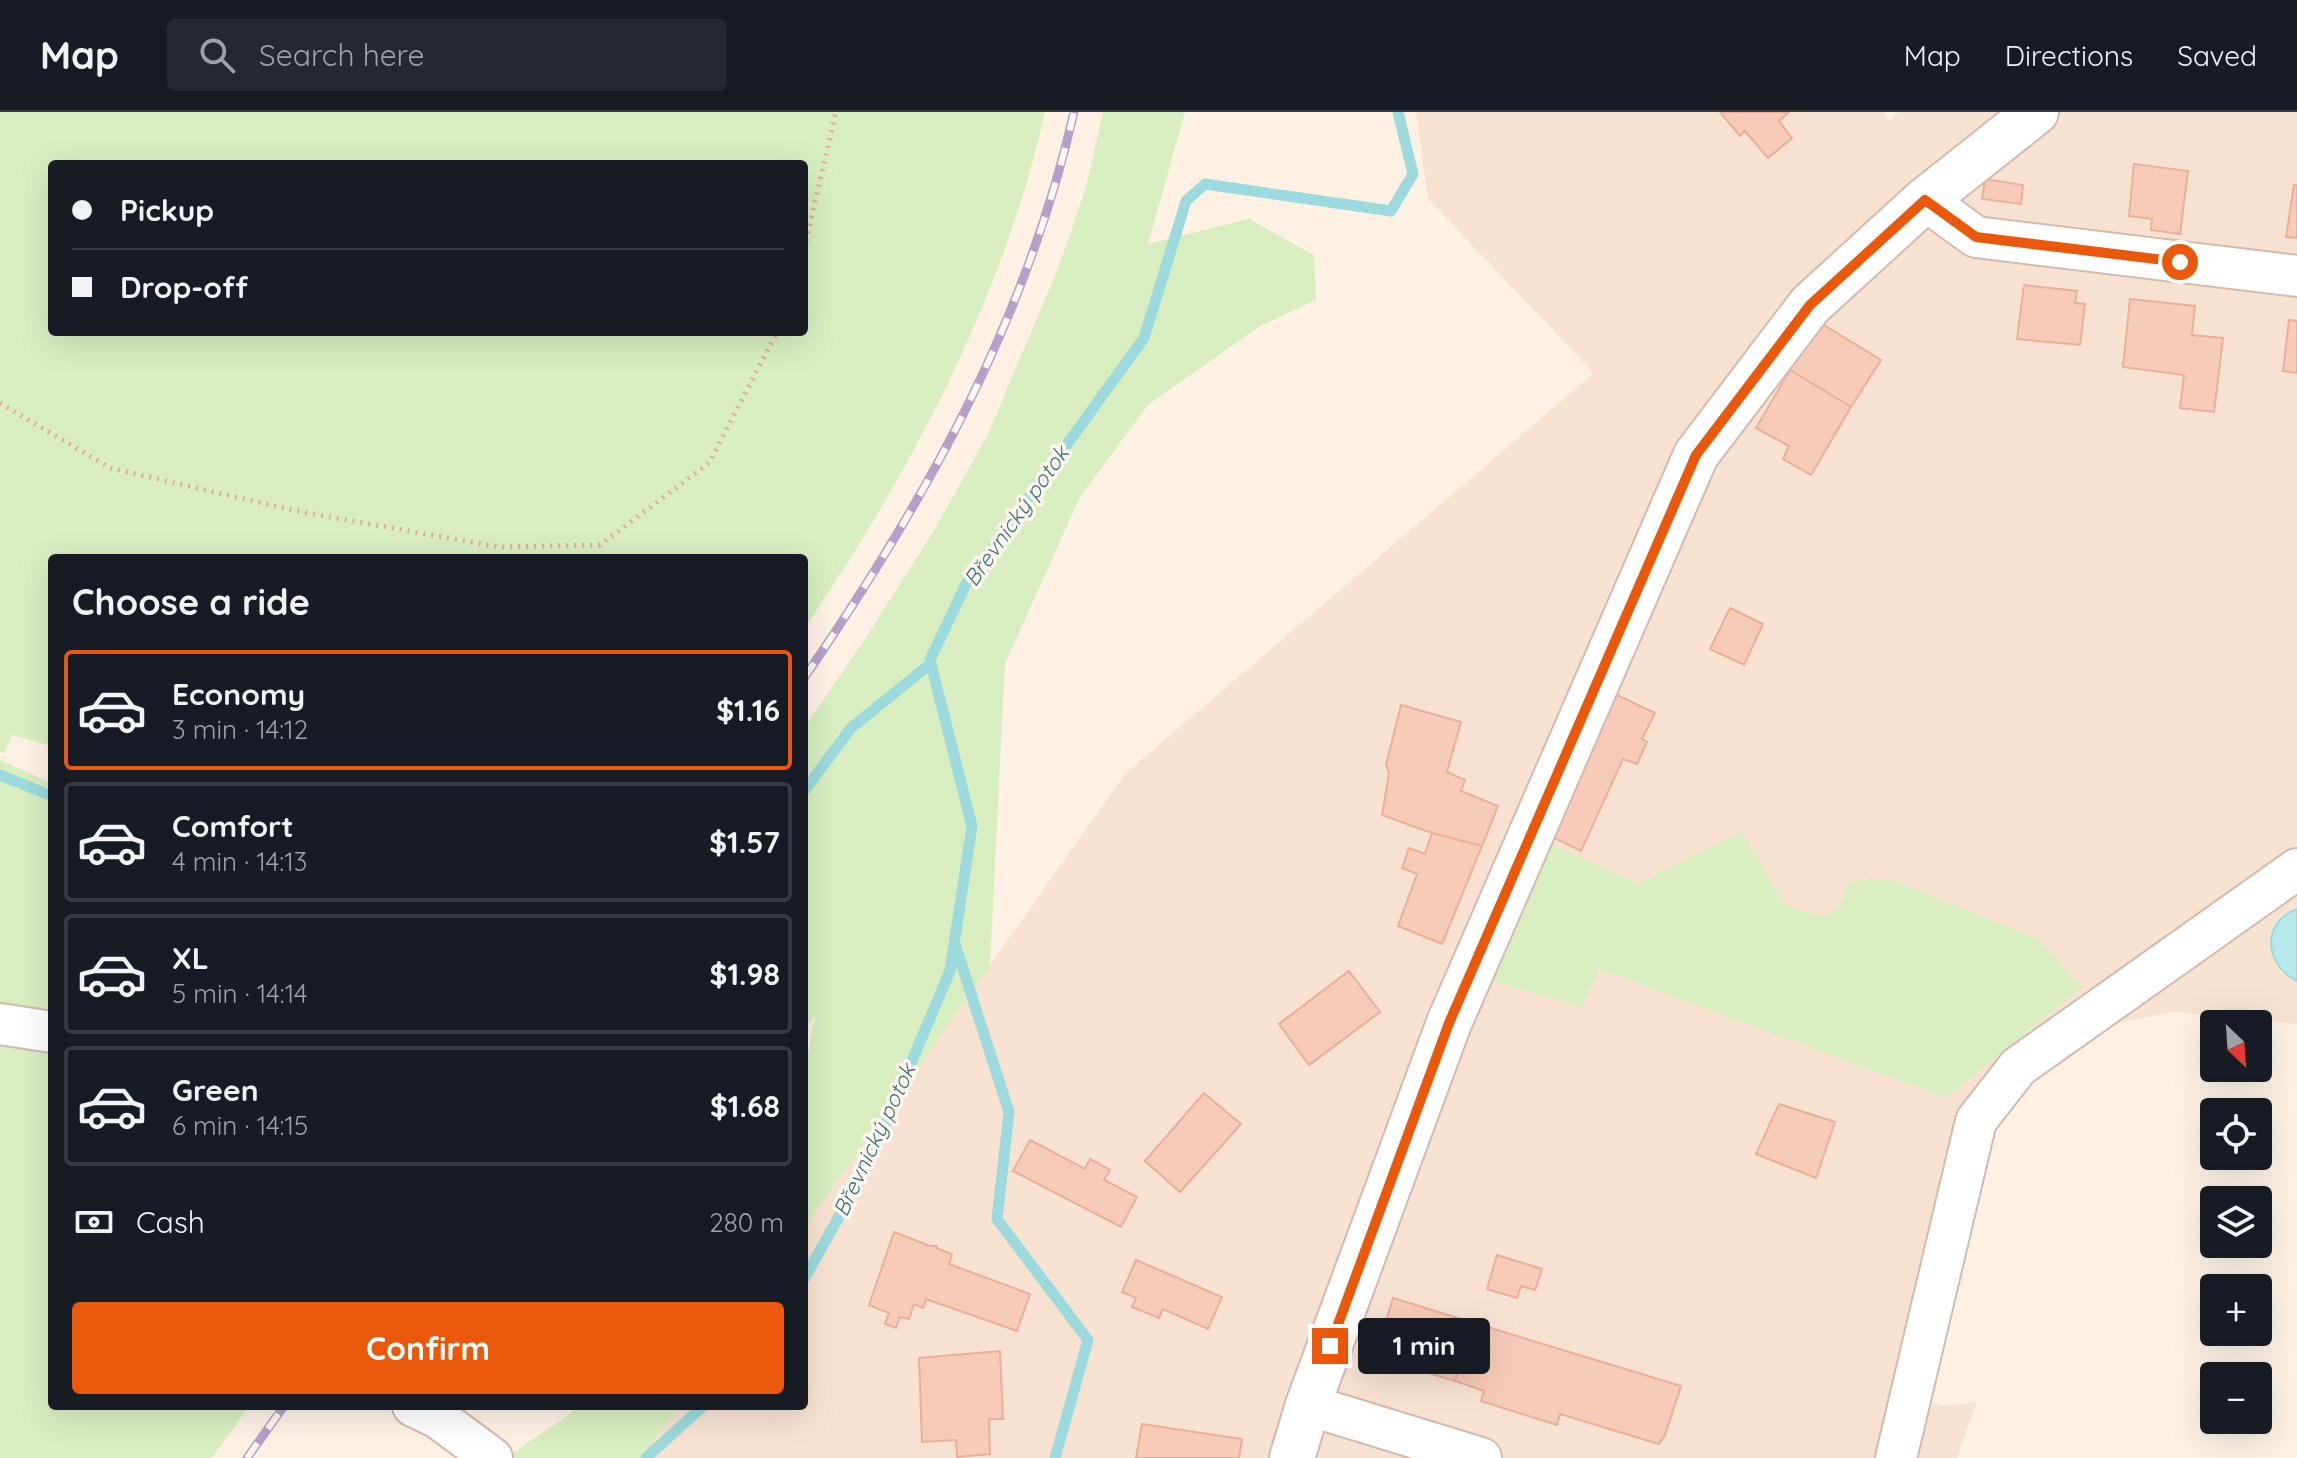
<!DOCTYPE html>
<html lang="en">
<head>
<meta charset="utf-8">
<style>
  body { margin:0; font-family:Quicksand,sans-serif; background:#242831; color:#f1f3f6; height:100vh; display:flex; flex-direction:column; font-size:30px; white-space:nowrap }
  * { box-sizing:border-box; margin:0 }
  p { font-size:26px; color:#9ea1a6 }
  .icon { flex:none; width:44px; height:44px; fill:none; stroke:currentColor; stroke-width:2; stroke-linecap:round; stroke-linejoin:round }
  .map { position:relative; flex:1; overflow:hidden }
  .details { position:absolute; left:48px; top:442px; width:760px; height:856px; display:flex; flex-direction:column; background:#171b24; border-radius:8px; box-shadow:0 8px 32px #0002 }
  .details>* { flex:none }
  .banner { position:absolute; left:48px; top:48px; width:760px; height:176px; border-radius:8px; box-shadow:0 8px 32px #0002; display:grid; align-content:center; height:176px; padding:0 24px; background:#171b24 }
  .needle { width:52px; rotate:155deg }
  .controls { position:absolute; left:2200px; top:898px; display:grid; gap:16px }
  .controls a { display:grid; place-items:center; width:72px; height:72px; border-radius:8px; background:#171b24; box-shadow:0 8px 32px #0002; font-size:40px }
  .end { position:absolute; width:36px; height:36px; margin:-18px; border:10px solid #ea580c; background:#fff; box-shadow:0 0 0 4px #fff }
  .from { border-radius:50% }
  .bubble { position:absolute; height:56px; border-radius:8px; background:#171b24; box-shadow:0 8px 32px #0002; font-size:26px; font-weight:700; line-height:56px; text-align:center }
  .banner b { display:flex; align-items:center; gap:28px; height:76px; font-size:30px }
  .banner b+b { border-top:2px solid #363941 }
  .banner i { width:20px; height:20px; background:#f1f3f6 }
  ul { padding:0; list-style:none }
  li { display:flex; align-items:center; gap:24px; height:120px; margin:0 16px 12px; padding:0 8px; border:4px solid #363941; border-radius:8px }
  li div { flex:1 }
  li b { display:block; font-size:30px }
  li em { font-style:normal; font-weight:700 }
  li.on { border-color:#ea580c }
  li>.icon { width:72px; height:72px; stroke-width:1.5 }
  h2 { padding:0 24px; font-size:36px; line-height:96px }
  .pay { display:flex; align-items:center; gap:20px; height:88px; padding:0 24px; font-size:30px }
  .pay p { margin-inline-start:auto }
  .button { display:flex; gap:16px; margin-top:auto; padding:16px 24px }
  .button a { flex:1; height:92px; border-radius:8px; background:#ea580c; color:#fff; font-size:32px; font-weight:700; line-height:92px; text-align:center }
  header { display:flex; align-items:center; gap:48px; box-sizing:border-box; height:112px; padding:0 40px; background:#171b24; border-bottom:2px solid #363941 }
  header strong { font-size:38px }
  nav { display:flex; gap:44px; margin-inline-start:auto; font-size:28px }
  .search { width:560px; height:72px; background:#242831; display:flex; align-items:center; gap:20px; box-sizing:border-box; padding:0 28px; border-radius:8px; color:#9ea1a6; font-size:30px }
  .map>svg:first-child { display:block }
</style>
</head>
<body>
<header>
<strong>Map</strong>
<div class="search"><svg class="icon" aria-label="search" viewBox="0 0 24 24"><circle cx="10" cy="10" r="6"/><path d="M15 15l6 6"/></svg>Search here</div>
<nav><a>Map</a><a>Directions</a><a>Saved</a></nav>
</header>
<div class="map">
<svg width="2297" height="1346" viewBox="0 0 2297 1346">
  <rect width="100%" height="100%" fill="#fef1e4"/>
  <path fill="#f7e2d2" d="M 1416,0 L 1884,0 L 1889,9 L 1899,0 L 2297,0 L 2297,912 L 2175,900 L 2119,910 L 2087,928 L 2005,988 L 1987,1017 L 1929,1289 L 1942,1294 L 1977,1290 L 1957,1346 L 642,1346 L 679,1294 L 804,1294 L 804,1116 L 1125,662 L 1594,261 L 1428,87 Z"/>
  <path fill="#d8eec1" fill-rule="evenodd" d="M 0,0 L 1045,0 C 1004,184 910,362 804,517 L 804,446 L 52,446 L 52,634 L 12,623 L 4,641 L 0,640 ZM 52,52 L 804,52 L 804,220 L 52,220 Z
    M 1103,0 L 1185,0 L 1148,132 L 1249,107 L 1314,143 L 1316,188 L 1260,214 L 1148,293 L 1080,385 L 1005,552 L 990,854 L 804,1116 L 804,963 L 815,904 L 804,917 L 804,616 L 865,527 L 936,415 L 988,322 L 1059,154 L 1086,75 Z
    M 0,648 L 52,671 L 52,1294 L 249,1294 L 212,1346 L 0,1346 Z
    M 1741,719 L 1784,792 L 1804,800 L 1826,804 L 1840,795 L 1847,771 L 1873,766 L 1898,770 L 2037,827 L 2082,875 L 1946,986 L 1599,857 L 1581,895 L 1489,868 L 1545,729 L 1638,772 Z
    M 577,1294 L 679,1294 L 642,1346 L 504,1346 L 565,1306 Z"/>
  <path fill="#b7e8ea" stroke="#9cdadd" stroke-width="2" d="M 2297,797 L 2297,869 C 2265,853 2260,811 2297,797 Z"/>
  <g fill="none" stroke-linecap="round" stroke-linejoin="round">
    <path stroke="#9cdadd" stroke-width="11" d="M 0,663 L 52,684
      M 804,679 L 851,616 L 929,553
      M 956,835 L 1009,1000 L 997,1107 L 1088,1228 L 1055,1346
      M 804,1167 L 868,1053 L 950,859 L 972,714 L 930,548 L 966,472 L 1144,226 L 1186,89 L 1205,72 L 1391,99 L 1413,62 L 1398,0
      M 646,1346 L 703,1294"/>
  </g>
  <path fill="#f7cbb9" stroke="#ebaf98" stroke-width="2" d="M 1720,0 L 1789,0 L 1779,9 L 1792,26 L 1768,46 L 1745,19 L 1740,24 Z
    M 2134,52 L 2188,59 L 2180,122 L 2151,118 L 2152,107 L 2129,104 Z
    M 1985,67 L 2023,73 L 2021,92 L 1982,87 Z
    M 2294,73 L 2297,73 L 2297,126 L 2286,125 Z
    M 2024,173 L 2077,179 L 2075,191 L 2085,192 L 2080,233 L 2017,227 Z
    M 2130,187 L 2195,194 L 2192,223 L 2223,226 L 2214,300 L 2180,296 L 2184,263 L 2123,255 Z
    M 2289,208 L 2297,209 L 2297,261 L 2283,259 Z
    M 1819,210 L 1881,248 L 1851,295 L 1790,258 Z
    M 1790,258 L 1851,295 L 1811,363 L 1783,347 L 1789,334 L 1756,316 Z
    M 1730,496 L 1763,512 L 1744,553 L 1710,537 Z
    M 1602,576 L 1655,601 L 1642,627 L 1647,630 L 1637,652 L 1623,647 L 1581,739 L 1536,717 Z
    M 1401,593 L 1461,610 L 1447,660 L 1465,668 L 1461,679 L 1498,694 L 1482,734 L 1432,721 L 1382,703 L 1389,661 L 1386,653 Z
    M 1432,721 L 1482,734 L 1442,832 L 1398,814 L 1417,762 L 1402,756 L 1409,736 L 1425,742 Z
    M 1349,859 L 1380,900 L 1309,953 L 1279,912 Z
    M 1204,981 L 1241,1012 L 1180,1080 L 1145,1049 Z
    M 1779,992 L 1835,1010 L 1816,1066 L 1756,1042 Z
    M 1030,1028 L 1085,1057 L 1090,1047 L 1110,1058 L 1104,1068 L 1137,1085 L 1121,1115 L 1013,1059 Z
    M 894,1120 L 930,1134 L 937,1134 L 936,1136 L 952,1142 L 949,1152 L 1030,1182 L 1017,1219 L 926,1187 L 923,1196 L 914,1192 L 909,1207 L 900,1205 L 896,1216 L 885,1212 L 889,1201 L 869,1193 Z
    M 1497,1143 L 1542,1157 L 1535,1178 L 1521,1174 L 1517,1186 L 1487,1177 Z
    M 1136,1148 L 1222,1185 L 1208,1217 L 1163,1197 L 1159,1206 L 1132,1195 L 1136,1186 L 1122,1180 Z
    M 1393,1186 L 1474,1211 L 1455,1269 L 1375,1245 Z
    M 1474,1211 L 1681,1274 L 1665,1323 L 1659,1332 L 1560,1302 L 1557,1313 L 1481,1289 L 1484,1279 L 1455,1269 Z
    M 1000,1239 L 1003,1307 L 989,1307 L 990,1342 L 957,1345 L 956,1328 L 922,1330 L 919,1246 Z
    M 1142,1312 L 1242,1327 L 1239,1346 L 1136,1346 Z"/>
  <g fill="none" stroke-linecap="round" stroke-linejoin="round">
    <defs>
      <path id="minor" d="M 1925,88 L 1976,125 L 2297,164
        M 0,912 L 52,920
        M 1308,1293 L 1481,1346
        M 413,1294 L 438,1306 L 492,1346
        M 1896,1346 L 1976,1009 L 2018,955 L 2297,757"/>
      <path id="tertiary" d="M 1292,1346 L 1308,1293 L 1449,911 L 1696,343 L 1810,193 L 1925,88 L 2036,0"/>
    </defs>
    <use href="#minor" stroke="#d4b9ac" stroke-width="44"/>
    <use href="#tertiary" stroke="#d4b9ac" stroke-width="48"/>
    <path stroke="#dcae9c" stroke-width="5" stroke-dasharray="2 6" stroke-linecap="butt" d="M 804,137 L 836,0
      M 0,291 L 110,356 L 297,399 L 499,435 L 600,433 L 709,351 L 777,220"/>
    <use href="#minor" stroke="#fff" stroke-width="40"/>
    <use href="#tertiary" stroke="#fff" stroke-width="44"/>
    <defs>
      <path id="rail" d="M 804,566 C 925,390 1026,210 1074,0
        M 247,1346 L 284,1294"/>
    </defs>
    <use href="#rail" stroke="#b3a1ca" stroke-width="9"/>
    <use href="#rail" stroke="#fff6ed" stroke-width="6" stroke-dasharray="18" stroke-linecap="butt"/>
  </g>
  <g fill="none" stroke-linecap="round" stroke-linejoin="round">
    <path stroke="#ea580c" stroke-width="10" d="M 1330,1234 L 1449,911 L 1696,343 L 1810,193 L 1925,88 L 1976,125 L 2180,150"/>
  </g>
  <g text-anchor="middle" stroke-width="7" stroke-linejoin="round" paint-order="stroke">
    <g font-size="22" font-style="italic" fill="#367579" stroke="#fff6ed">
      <text transform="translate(1016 404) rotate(-55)" y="8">Břevnický potok</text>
      <text transform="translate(874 1028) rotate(-65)" y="8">Břevnický potok</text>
    </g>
  </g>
</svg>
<div class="controls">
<a><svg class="needle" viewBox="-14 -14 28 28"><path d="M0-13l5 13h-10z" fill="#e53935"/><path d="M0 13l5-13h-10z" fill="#9ea1a6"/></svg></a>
<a><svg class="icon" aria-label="locate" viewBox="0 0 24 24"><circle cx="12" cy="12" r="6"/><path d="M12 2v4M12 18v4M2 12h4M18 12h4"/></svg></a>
<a><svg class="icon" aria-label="layers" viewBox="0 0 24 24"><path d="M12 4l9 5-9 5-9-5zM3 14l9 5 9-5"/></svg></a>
<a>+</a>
<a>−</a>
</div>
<i class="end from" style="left:2180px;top:150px"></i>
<i class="end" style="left:1330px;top:1234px"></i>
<div class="bubble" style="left:1358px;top:1206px;width:132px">1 min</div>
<div class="banner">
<b><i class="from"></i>Pickup</b>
<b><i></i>Drop-off</b>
</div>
<section class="details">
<h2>Choose a ride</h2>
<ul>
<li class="on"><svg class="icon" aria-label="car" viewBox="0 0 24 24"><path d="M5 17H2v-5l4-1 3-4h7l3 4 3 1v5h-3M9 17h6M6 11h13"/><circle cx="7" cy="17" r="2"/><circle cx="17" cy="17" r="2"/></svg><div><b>Economy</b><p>3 min · 14:12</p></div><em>$1.16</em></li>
<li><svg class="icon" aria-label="car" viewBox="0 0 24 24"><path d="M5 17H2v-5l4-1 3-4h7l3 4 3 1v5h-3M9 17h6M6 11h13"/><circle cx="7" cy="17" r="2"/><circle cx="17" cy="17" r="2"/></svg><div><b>Comfort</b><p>4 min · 14:13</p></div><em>$1.57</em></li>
<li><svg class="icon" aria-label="car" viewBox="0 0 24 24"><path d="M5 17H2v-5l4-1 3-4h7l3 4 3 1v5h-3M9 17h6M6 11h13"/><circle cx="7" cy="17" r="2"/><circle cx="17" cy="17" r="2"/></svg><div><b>XL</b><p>5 min · 14:14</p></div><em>$1.98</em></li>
<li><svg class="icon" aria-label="car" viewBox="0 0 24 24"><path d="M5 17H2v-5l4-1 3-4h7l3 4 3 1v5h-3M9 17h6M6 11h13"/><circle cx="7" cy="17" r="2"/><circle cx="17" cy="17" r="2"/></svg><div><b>Green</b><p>6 min · 14:15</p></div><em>$1.68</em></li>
</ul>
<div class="pay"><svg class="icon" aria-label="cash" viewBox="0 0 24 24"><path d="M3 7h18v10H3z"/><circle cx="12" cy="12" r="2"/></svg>Cash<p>280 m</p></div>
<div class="button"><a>Confirm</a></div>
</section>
</div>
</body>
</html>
